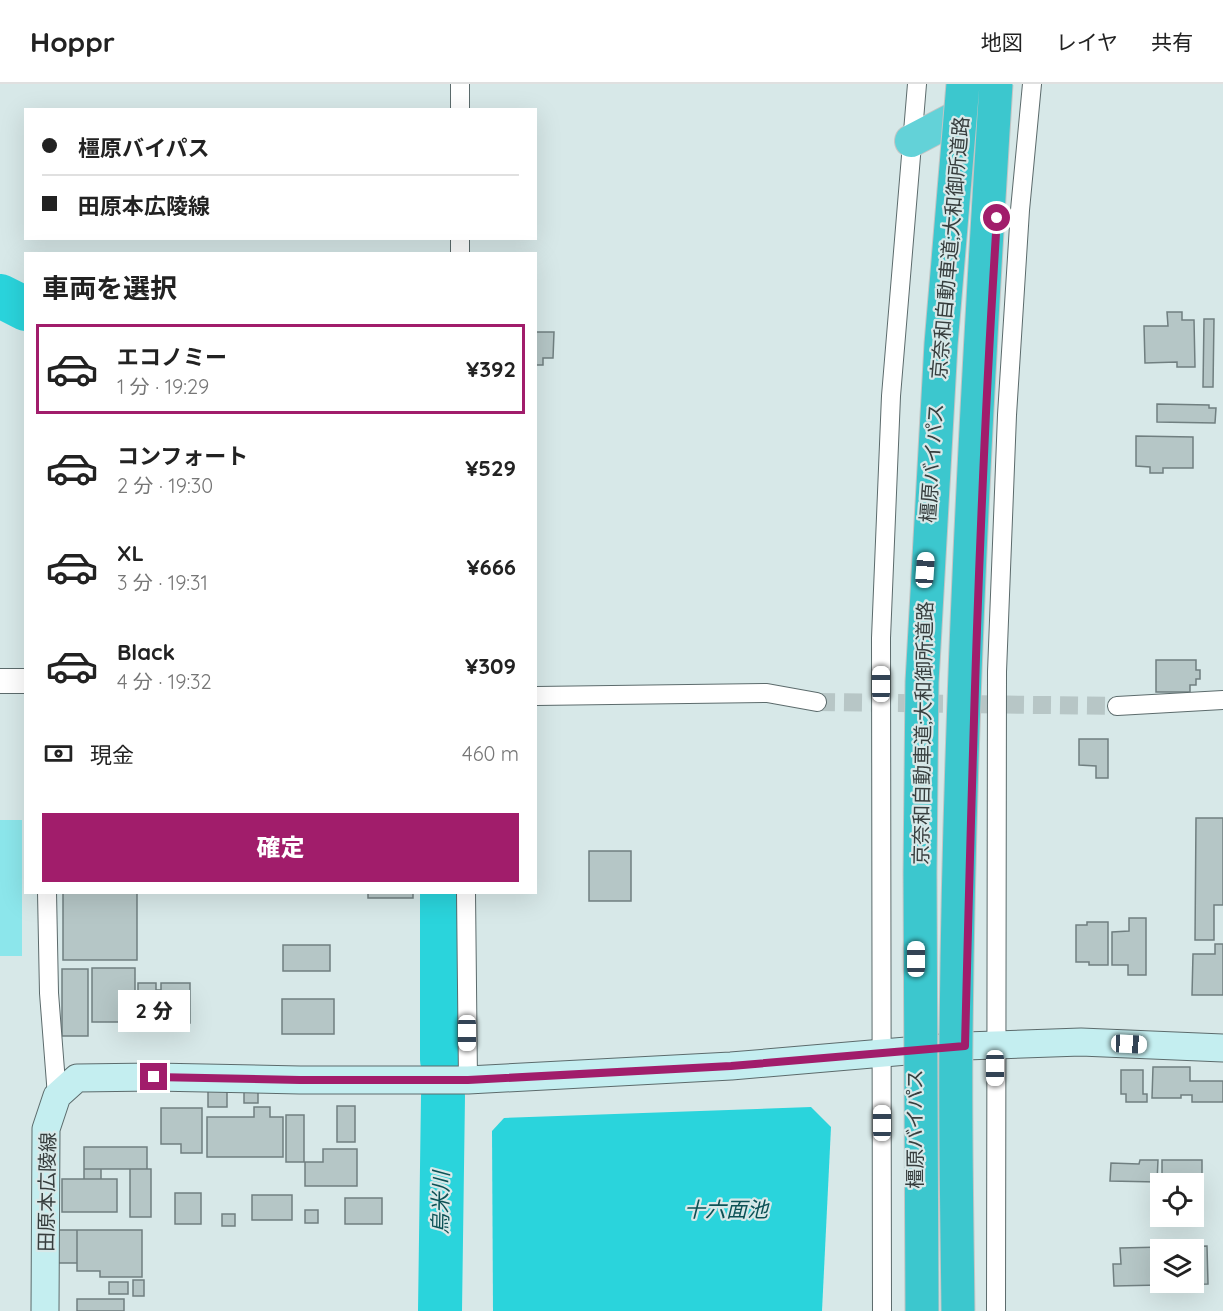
<!DOCTYPE html>
<html lang="ja">
<head>
<meta charset="utf-8">
<style>
  body { margin:0; font-family:Quicksand,"Noto Sans JP",sans-serif; background:#f2f2f2; color:#222; height:100vh; display:flex; flex-direction:column; font-size:22px; white-space:nowrap }
  * { box-sizing:border-box; margin:0 }
  p { font-size:20px; color:#767676 }
  .icon { flex:none; width:33px; height:33px; fill:none; stroke:currentColor; stroke-width:2; stroke-linecap:round; stroke-linejoin:round }
  .map { position:relative; flex:1; overflow:hidden }
  .drawer { position:absolute; left:24px; top:168px; width:513px; height:642px; display:flex; flex-direction:column; background:#fff; border-radius:0px; box-shadow:0 6px 24px #0002 }
  .drawer>* { flex:none }
  .guide { position:absolute; left:24px; top:24px; width:513px; height:132px; border-radius:0px; box-shadow:0 6px 24px #0002; display:grid; align-content:center; height:132px; padding:0 18px; background:#fff }
  .controls { position:absolute; left:1150px; top:1089px; display:grid; gap:12px }
  .controls a { display:grid; place-items:center; width:54px; height:54px; border-radius:0px; background:#fff; box-shadow:0 6px 24px #0002; font-size:30px }
  .end { position:absolute; width:27px; height:27px; margin:-14px; border:8px solid #a11d6b; background:#fff; box-shadow:0 0 0 3px #fff }
  .from { border-radius:50% }
  .bubble { position:absolute; height:42px; border-radius:0px; background:#fff; box-shadow:0 6px 24px #0002; font-size:20px; font-weight:800; line-height:42px; text-align:center }
  .car { position:absolute; width:18px; height:36px; margin:-18px -9px; border-radius:8px; box-shadow:0 0 4px 2px #0007; background:linear-gradient(#fff 24%,#345 0 40%,#fff 0 76%,#345 0 86%,#fff 0) }
  .guide b { display:flex; align-items:center; gap:21px; height:57px; font-size:22px }
  .guide b+b { border-top:2px solid #e0e0e0 }
  .guide i { width:15px; height:15px; background:#222 }
  ul { padding:0; list-style:none }
  li { display:flex; align-items:center; gap:18px; height:90px; margin:0 12px 9px; padding:0 6px; border:3px solid transparent; border-radius:0px }
  li div { flex:1 }
  li b { display:block; font-size:22px }
  li em { font-style:normal; font-weight:800 }
  li.active { border-color:#a11d6b }
  li>.icon { width:54px; height:54px; stroke-width:1.5 }
  h2 { padding:0 18px; font-size:27px; line-height:72px }
  .pay { display:flex; align-items:center; gap:15px; height:66px; padding:0 18px; font-size:22px }
  .pay p { margin-inline-start:auto }
  .cta { display:flex; gap:12px; margin-top:auto; padding:12px 18px }
  .cta a { flex:1; height:69px; border-radius:0px; background:#a11d6b; color:#fff; font-size:24px; font-weight:800; line-height:69px; text-align:center }
  header { display:flex; align-items:center; gap:36px; box-sizing:border-box; height:84px; padding:0 30px; background:#fff; border-bottom:2px solid #e0e0e0 }
  header strong { font-size:28px }
  nav { display:flex; gap:33px; margin-inline-start:auto; font-size:21px }
  .map>svg:first-child { display:block }
</style>
</head>
<body>
<header>
<strong>Hoppr</strong>
<nav><a>地図</a><a>レイヤ</a><a>共有</a></nav>
</header>
<div class="map">
<svg width="1223" height="1227" viewBox="0 0 1223 1227">
  <rect width="100%" height="100%" fill="#d7e8e8"/>
  <path fill="#8ce6eb" d="M 0,736 L 22,736 L 22,872 L 0,872 Z"/>
  <path fill="#2ad4dc" d="M 811,1023 L 831,1043 L 822,1227 L 493,1227 L 492,1047 L 504,1034 Z"/>
  <g fill="none" stroke-linecap="round" stroke-linejoin="round">
    <path stroke="#2ad4dc" stroke-width="44" d="M 0,212 L 26,225
      M 442,808 L 442,976
      M 440,1227 L 443,1012"/>
  </g>
  <path fill="#b5c6c6" stroke="#707f80" stroke-width="1.5" fill-rule="evenodd" d="M 1167,228 L 1182,228 L 1182,236 L 1194,236 L 1195,283 L 1177,283 L 1177,278 L 1145,279 L 1144,242 L 1168,242 Z
    M 1204,235 L 1214,235 L 1213,303 L 1203,303 Z
    M 536,248 L 554,248 L 553,274 L 543,274 L 543,281 L 536,281 Z
    M 1157,320 L 1209,321 L 1209,324 L 1216,324 L 1215,339 L 1157,338 Z
    M 1136,352 L 1193,353 L 1193,384 L 1163,384 L 1163,389 L 1150,389 L 1150,383 L 1136,382 Z
    M 1156,576 L 1196,576 L 1196,586 L 1200,586 L 1200,595 L 1196,595 L 1196,601 L 1190,601 L 1190,608 L 1156,608 Z
    M 1079,655 L 1108,655 L 1108,694 L 1096,694 L 1096,682 L 1079,681 Z
    M 1196,734 L 1223,734 L 1223,821 L 1214,821 L 1214,856 L 1195,856 Z
    M 589,767 L 631,767 L 631,817 L 589,817 Z
    M 63,808 L 137,808 L 137,876 L 63,876 Z
    M 368,808 L 413,808 L 413,814 L 368,814 Z
    M 1129,834 L 1146,834 L 1146,891 L 1128,891 L 1128,881 L 1112,881 L 1112,848 L 1129,847 Z
    M 1087,838 L 1108,838 L 1108,881 L 1089,881 L 1089,878 L 1076,878 L 1076,841 L 1087,841 Z
    M 1215,860 L 1223,860 L 1223,911 L 1192,911 L 1193,870 L 1215,870 Z
    M 283,861 L 330,861 L 330,887 L 283,887 Z
    M 92,884 L 135,884 L 135,938 L 92,938 Z
    M 62,885 L 88,885 L 88,952 L 62,952 Z
    M 138,899 L 156,899 L 156,906 L 161,906 L 161,899 L 190,899 L 190,939 L 166,939 L 166,930 L 156,930 L 156,932 L 138,932 Z
    M 282,915 L 334,915 L 334,950 L 282,950 Z
    M 1153,983 L 1190,983 L 1190,997 L 1223,997 L 1223,1018 L 1192,1018 L 1192,1011 L 1181,1011 L 1181,1014 L 1152,1014 Z
    M 1121,986 L 1143,986 L 1143,1010 L 1147,1010 L 1147,1018 L 1126,1018 L 1126,1010 L 1121,1010 Z
    M 208,1005 L 227,1005 L 227,1023 L 208,1023 Z
    M 244,1006 L 258,1006 L 258,1019 L 244,1019 Z
    M 337,1022 L 355,1022 L 355,1058 L 337,1058 Z
    M 254,1023 L 270,1023 L 270,1033 L 283,1033 L 283,1073 L 207,1073 L 207,1033 L 254,1033 Z
    M 161,1024 L 202,1024 L 202,1069 L 181,1069 L 181,1060 L 161,1060 Z
    M 286,1031 L 304,1031 L 304,1078 L 286,1078 Z
    M 84,1063 L 147,1063 L 147,1085 L 84,1085 Z
    M 323,1065 L 357,1065 L 357,1102 L 305,1102 L 305,1078 L 323,1078 Z
    M 1140,1076 L 1158,1076 L 1157,1098 L 1110,1097 L 1111,1079 L 1139,1080 Z
    M 1162,1076 L 1202,1076 L 1202,1097 L 1162,1097 Z
    M 84,1085 L 101,1085 L 101,1095 L 84,1095 Z
    M 130,1085 L 151,1085 L 151,1133 L 130,1133 Z
    M 62,1095 L 117,1095 L 117,1128 L 62,1128 Z
    M 175,1109 L 201,1109 L 201,1140 L 175,1140 Z
    M 252,1111 L 292,1111 L 292,1136 L 252,1136 Z
    M 345,1114 L 382,1114 L 382,1140 L 345,1140 Z
    M 305,1126 L 318,1126 L 318,1139 L 305,1139 Z
    M 222,1130 L 235,1130 L 235,1142 L 222,1142 Z
    M 57,1146 L 77,1146 L 77,1179 L 57,1179 Z
    M 77,1146 L 142,1146 L 142,1193 L 100,1193 L 100,1187 L 77,1187 Z
    M 1207,1162 L 1208,1200 L 1114,1202 L 1113,1180 L 1121,1180 L 1120,1164 ZM 1161,1166 L 1194,1166 L 1194,1198 L 1161,1198 Z
    M 133,1196 L 144,1196 L 144,1212 L 133,1212 Z
    M 109,1198 L 128,1198 L 128,1210 L 109,1210 Z
    M 77,1215 L 124,1215 L 124,1227 L 77,1227 Z"/>
  <g fill="none" stroke-linecap="round" stroke-linejoin="round">
    <path stroke="#b7c6c6" stroke-width="18" stroke-dasharray="18 9" stroke-linecap="butt" d="M 817,618 L 1117,622"/>
    <defs>
      <path id="minor" d="M 460,26 L 460,0
        M 460,170 L 460,154
        M 536,612 L 767,609 L 817,618
        M 1117,622 L 1223,616
        M 47,808 L 49,909 L 57,1012
        M 466,808 L 468,996
        M 882,1227 L 881,554 L 891,312 L 917,0
        M 996,1227 L 997,588 L 1007,331 L 1020,126 L 1032,0"/>
      <path id="tertiary" d="M 0,597 L 26,597"/>
      <path id="secondary" d="M 45,1227 L 46,1045 L 57,1012 L 77,994 L 154,993 L 300,996 L 468,996 L 731,982 L 965,962 L 1081,958 L 1223,964"/>
      <path id="trunk" d="M 911,57 L 953,35"/>
    </defs>
    <use href="#minor" stroke="#5c6b6c" stroke-width="20"/>
    <use href="#tertiary" stroke="#5c6b6c" stroke-width="26"/>
    <use href="#secondary" stroke="#5c6b6c" stroke-width="29"/>
    <use href="#trunk" stroke="#c3c5c5" stroke-width="34"/>
    <use href="#minor" stroke="#fff" stroke-width="18"/>
    <use href="#tertiary" stroke="#fff" stroke-width="24"/>
    <use href="#secondary" stroke="#c4eef0" stroke-width="27"/>
    <use href="#trunk" stroke="#63d2d8" stroke-width="32"/>
    <defs>
      <path id="motorway-bridge" d="M 922,1227 L 920,789 L 922,598 L 941,260 L 963,0
        M 958,1227 C 957,1137 955,1046 956,955 C 959,637 976,318 996,0"/>
    </defs>
    <use href="#motorway-bridge" stroke="#c3c5c5" stroke-width="35" stroke-linecap="butt"/>
    <use href="#motorway-bridge" stroke="#3cc7ce" stroke-width="33"/>
  </g>
  <g fill="none" stroke-linecap="round" stroke-linejoin="round">
    <path stroke="#a11d6b" stroke-width="8" d="M 154,993 L 300,996 L 468,996 L 731,982 L 965,962 C 972,686 979,410 997,134"/>
  </g>
  <g text-anchor="middle" stroke-width="4.5" stroke-linejoin="round" paint-order="stroke">
    <g font-size="20" fill="#373e3e" stroke="#d7e8e8">
      <text transform="translate(950 164) rotate(-85)" y="7">京奈和自動車道;大和御所道路</text>
      <text transform="translate(932 379) rotate(-86)" y="7">橿原バイパス</text>
      <text transform="translate(923 649) rotate(-89)" y="7">京奈和自動車道;大和御所道路</text>
      <text transform="translate(915 1045) rotate(-90)" y="7">橿原バイパス</text>
      <text transform="translate(47 1108) rotate(-89)" y="7">田原本広陵線</text>
    </g>
    <g font-size="21" font-style="italic" fill="#0c5155" stroke="#d7e8e8">
      <text transform="translate(441 1119) rotate(-89)" y="7">烏米川</text>
      <text x="726" y="1133">十六面池</text>
    </g>
  </g>
</svg>
<div class="controls">
<a><svg class="icon" aria-label="locate" viewBox="0 0 24 24"><circle cx="12" cy="12" r="6"/><path d="M12 2v4M12 18v4M2 12h4M18 12h4"/></svg></a>
<a><svg class="icon" aria-label="layers" viewBox="0 0 24 24"><path d="M12 4l9 5-9 5-9-5zM3 14l9 5 9-5"/></svg></a>
</div>
<i class="end from" style="left:997px;top:134px"></i>
<i class="end" style="left:154px;top:993px"></i>
<div class="bubble" style="left:118px;top:906px;width:72px">2 分</div>
<i class="car" style="left:925px;top:486px;rotate:4deg"></i>
<i class="car" style="left:881px;top:600px;rotate:0deg"></i>
<i class="car" style="left:916px;top:875px;rotate:0deg"></i>
<i class="car" style="left:467px;top:949px;rotate:180deg"></i>
<i class="car" style="left:1129px;top:960px;rotate:93deg"></i>
<i class="car" style="left:995px;top:984px;rotate:180deg"></i>
<i class="car" style="left:882px;top:1039px;rotate:0deg"></i>
<div class="guide">
<b><i class="from"></i>橿原バイパス</b>
<b><i></i>田原本広陵線</b>
</div>
<section class="drawer">
<h2>車両を選択</h2>
<ul>
<li class="active"><svg class="icon" aria-label="car" viewBox="0 0 24 24"><path d="M5 17H2v-5l4-1 3-4h7l3 4 3 1v5h-3M9 17h6M6 11h13"/><circle cx="7" cy="17" r="2"/><circle cx="17" cy="17" r="2"/></svg><div><b>エコノミー</b><p>1 分 · 19:29</p></div><em>¥392</em></li>
<li><svg class="icon" aria-label="car" viewBox="0 0 24 24"><path d="M5 17H2v-5l4-1 3-4h7l3 4 3 1v5h-3M9 17h6M6 11h13"/><circle cx="7" cy="17" r="2"/><circle cx="17" cy="17" r="2"/></svg><div><b>コンフォート</b><p>2 分 · 19:30</p></div><em>¥529</em></li>
<li><svg class="icon" aria-label="car" viewBox="0 0 24 24"><path d="M5 17H2v-5l4-1 3-4h7l3 4 3 1v5h-3M9 17h6M6 11h13"/><circle cx="7" cy="17" r="2"/><circle cx="17" cy="17" r="2"/></svg><div><b>XL</b><p>3 分 · 19:31</p></div><em>¥666</em></li>
<li><svg class="icon" aria-label="car" viewBox="0 0 24 24"><path d="M5 17H2v-5l4-1 3-4h7l3 4 3 1v5h-3M9 17h6M6 11h13"/><circle cx="7" cy="17" r="2"/><circle cx="17" cy="17" r="2"/></svg><div><b>Black</b><p>4 分 · 19:32</p></div><em>¥309</em></li>
</ul>
<div class="pay"><svg class="icon" aria-label="cash" viewBox="0 0 24 24"><path d="M3 7h18v10H3z"/><circle cx="12" cy="12" r="2"/></svg>現金<p>460 m</p></div>
<div class="cta"><a>確定</a></div>
</section>
</div>
</body>
</html>
